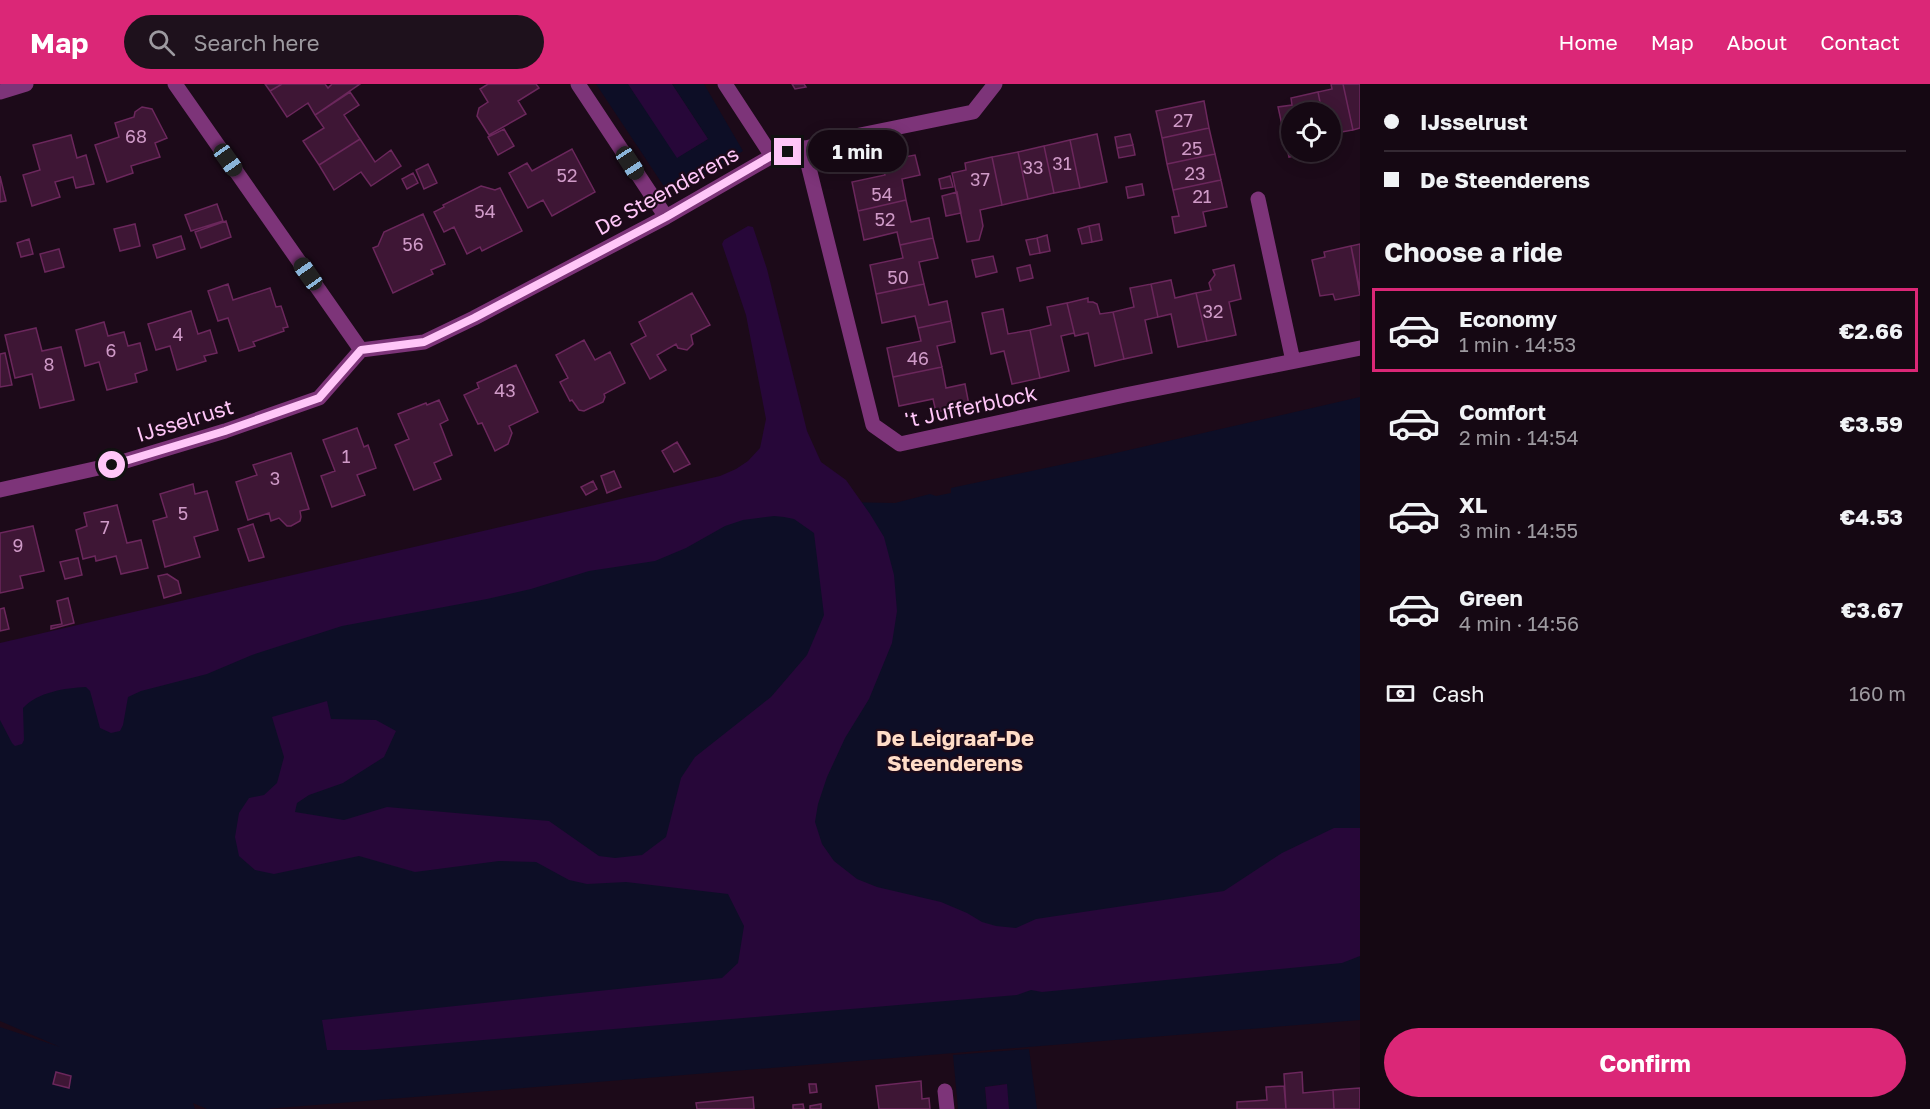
<!DOCTYPE html>
<html lang="en">
<head>
<meta charset="utf-8">
<style>
  body { margin:0; font-family:"Golos Text",sans-serif; background:#1e111c; color:#f1f3f6; height:100vh; display:flex; flex-direction:column; font-size:22px; white-space:nowrap }
  * { box-sizing:border-box; margin:0 }
  p { font-size:20px; color:#9d9aa0 }
  .icon { flex:none; width:33px; height:33px; fill:none; stroke:currentColor; stroke-width:2; stroke-linecap:round; stroke-linejoin:round }
  .map { position:relative; flex:1; overflow:hidden }
  .side { display:flex; flex-direction:column; background:#150813; width:570px }
  .side>* { flex:none }
  .top-card { display:grid; align-content:center; height:132px; padding:0 24px; background:#150813 }
  .buttons { position:absolute; left:1281px; top:18px; display:grid; gap:12px }
  .buttons a { display:grid; place-items:center; width:60px; height:60px; border-radius:50%; background:#150813; box-shadow:0 3px 15px #0003,0 0 0 2px #342933; font-size:30px }
  .end { position:absolute; width:27px; height:27px; margin:-14px; border:8px solid #ffc6f8; background:#111; box-shadow:0 0 0 3px #111 }
  .from { border-radius:50% }
  .bubble { position:absolute; height:42px; border-radius:21px; background:#150813; box-shadow:0 3px 15px #0003,0 0 0 2px #342933; font-size:20px; font-weight:700; line-height:42px; text-align:center }
  .car { position:absolute; width:18px; height:36px; margin:-18px -9px; border-radius:8px; box-shadow:0 0 4px 2px #0007; background:linear-gradient(#222 24%,#8ab4d8 0 40%,#222 0 76%,#8ab4d8 0 86%,#222 0) }
  .top-card b { display:flex; align-items:center; gap:21px; height:57px; font-size:22px }
  .top-card b+b { border-top:2px solid #342933 }
  .top-card i { width:15px; height:15px; background:#f1f3f6 }
  ul { padding:0; list-style:none }
  li { display:flex; align-items:center; gap:18px; height:84px; margin:0 12px 9px; padding:0 12px; border:3px solid transparent; border-radius:0px }
  li div { flex:1 }
  li b { display:block; font-size:22px }
  li em { font-style:normal; font-weight:700 }
  li.current { border-color:#db2777 }
  li>.icon { width:54px; height:54px; stroke-width:1.5 }
  h2 { padding:0 24px; font-size:27px; line-height:72px }
  .pay { display:flex; align-items:center; gap:15px; height:66px; padding:0 24px; font-size:22px }
  .pay p { margin-inline-start:auto }
  .action { display:flex; gap:12px; margin-top:auto; padding:12px 24px }
  .action a { flex:1; height:69px; border-radius:36px; background:#db2777; color:#fff; font-size:24px; font-weight:700; line-height:69px; text-align:center }
  header { display:flex; align-items:center; gap:36px; box-sizing:border-box; height:84px; padding:0 30px; background:#db2777; color:#fff }
  header strong { font-size:28px }
  nav { display:flex; gap:33px; margin-inline-start:auto; font-size:21px }
  .search { width:420px; height:54px; background:#1e111c; display:flex; align-items:center; gap:15px; box-sizing:border-box; padding:0 21px; border-radius:33px; color:#9d9aa0; font-size:22px }
  main { display:flex; flex:1; min-height:0 }
  .map>svg:first-child { display:block }
</style>
</head>
<body>
<header>
<strong>Map</strong>
<div class="search"><svg class="icon" aria-label="search" viewBox="0 0 24 24"><circle cx="10" cy="10" r="6"/><path d="M15 15l6 6"/></svg>Search here</div>
<nav><a>Home</a><a>Map</a><a>About</a><a>Contact</a></nav>
</header>
<main>
<div class="map">
<svg width="1360" height="1025" viewBox="0 0 1360 1025">
  <rect width="100%" height="100%" fill="#1c0a19"/>
  <path fill="#0d0e26" d="M 596,0 L 628,0 L 678,73 L 708,55 L 672,0 L 704,0 L 743,67 L 706,90 L 667,107 Z
    M 1360,313 L 1360,936 L 266,1025 L 207,1025 L 193,1019 L 195,1025 L 0,1025 L 0,943 L 60,963 L 0,937 L 0,588 L 785,417 L 895,419 L 930,410 L 936,412 L 951,409 L 951,404 L 1107,371 Z
    M 1029,965 L 1037,1025 L 1009,1025 L 1006,1000 L 985,1003 L 987,1025 L 958,1025 L 953,971 Z"/>
  <path fill="#270739" d="M 628,0 L 672,0 L 708,55 L 677,74 Z
    M 748,142 L 753,143 L 767,185 L 807,347 L 821,378 L 846,396 L 870,430 L 884,453 L 894,491 L 897,527 L 892,559 L 869,615 L 845,654 L 827,693 L 818,720 L 815,738 L 822,760 L 834,777 L 857,795 L 877,803 L 941,818 L 967,829 L 982,838 L 996,842 L 1016,844 L 1036,835 L 1224,807 L 1282,769 L 1334,744 L 1360,744 L 1360,872 L 1342,879 L 1042,908 L 1031,906 L 1017,911 L 366,966 L 327,966 L 322,936 L 722,894 L 738,879 L 744,842 L 728,810 L 626,798 L 587,800 L 569,796 L 536,778 L 499,777 L 415,788 L 359,772 L 274,790 L 255,786 L 239,772 L 235,753 L 239,729 L 249,714 L 264,711 L 277,699 L 284,673 L 272,633 L 327,617 L 331,635 L 376,636 L 396,647 L 384,673 L 343,699 L 309,711 L 297,719 L 295,728 L 344,736 L 387,723 L 549,737 L 599,772 L 615,774 L 642,771 L 666,753 L 681,694 L 695,673 L 771,613 L 807,571 L 824,531 L 814,449 L 794,435 L 784,433 L 774,432 L 743,436 L 725,442 L 686,464 L 655,477 L 589,487 L 531,505 L 487,515 L 342,542 L 252,571 L 207,590 L 141,607 L 128,613 L 123,641 L 120,647 L 111,649 L 100,644 L 90,607 L 86,603 C 65,604 38,608 23,624 L 24,656 L 22,660 L 15,662 L 12,659 L 0,636 L 0,559 L 720,392 L 736,385 L 748,377 L 760,364 L 766,335 L 746,231 L 722,160 L 724,156 Z
    M 1007,1000 L 1009,1025 L 987,1025 L 985,1003 Z"/>
  <path fill="#3e1635" stroke="#6b275c" stroke-width="1.5" d="M 265,0 L 282,0 L 270,7 Z
    M 282,0 L 325,0 L 328,4 L 332,0 L 360,0 L 315,31 L 308,19 L 287,33 L 270,7 Z
    M 488,0 L 536,0 L 539,4 L 518,17 L 526,30 L 489,51 L 477,32 L 479,24 L 488,18 L 480,5 Z
    M 792,0 L 804,0 L 806,3 L 795,5 Z
    M 1331,0 L 1343,0 L 1353,46 L 1330,50 L 1330,28 L 1322,28 L 1318,8 L 1332,5 Z
    M 1343,0 L 1360,0 L 1360,44 L 1353,46 Z
    M 350,8 L 359,21 L 344,31 L 360,55 L 319,81 L 303,57 L 324,44 L 315,31 Z
    M 1318,8 L 1322,28 L 1292,28 L 1292,68 L 1309,69 L 1289,73 L 1278,23 L 1292,21 L 1291,14 Z
    M 1204,17 L 1209,44 L 1162,54 L 1156,27 Z
    M 142,23 L 152,25 L 167,54 L 155,59 L 160,73 L 131,82 L 133,89 L 107,98 L 95,61 L 119,53 L 115,39 L 134,33 L 135,28 Z
    M 1209,44 L 1215,70 L 1167,80 L 1162,54 Z
    M 504,45 L 514,62 L 498,71 L 488,53 Z
    M 1097,50 L 1107,98 L 1080,104 L 1070,56 Z
    M 1130,50 L 1133,61 L 1117,64 L 1115,53 Z
    M 71,51 L 77,74 L 86,71 L 94,100 L 76,104 L 73,93 L 55,98 L 60,113 L 32,122 L 23,91 L 40,86 L 33,61 Z
    M 360,55 L 375,78 L 391,66 L 401,82 L 371,102 L 361,88 L 334,106 L 319,81 Z
    M 1070,56 L 1080,104 L 1054,109 L 1044,62 Z
    M 1133,61 L 1135,71 L 1119,74 L 1117,64 Z
    M 1044,62 L 1054,109 L 1028,115 L 1018,68 Z
    M 572,65 L 595,108 L 552,132 L 543,116 L 528,124 L 509,89 L 527,79 L 532,87 Z
    M 1018,68 L 1028,115 L 1002,121 L 992,73 Z
    M 1215,70 L 1221,96 L 1173,106 L 1167,80 Z
    M 915,71 L 920,91 L 902,95 L 906,116 L 858,127 L 852,98 L 885,91 L 882,77 Z
    M 992,73 L 1002,121 L 980,126 L 983,142 L 979,156 L 967,158 L 952,89 L 966,86 L 965,79 Z
    M 428,80 L 437,99 L 424,105 L 416,86 Z
    M 413,89 L 418,99 L 407,105 L 402,95 Z
    M 0,92 L 6,117 L 0,118 Z
    M 950,92 L 953,103 L 941,105 L 939,95 Z
    M 1221,96 L 1227,123 L 1203,128 L 1206,142 L 1175,149 L 1172,133 L 1179,132 L 1173,106 Z
    M 1142,100 L 1144,111 L 1128,114 L 1126,103 Z
    M 481,102 L 495,106 L 500,104 L 522,147 L 482,167 L 480,163 L 467,170 L 454,143 L 444,148 L 434,128 L 444,123 L 443,121 Z
    M 957,108 L 961,129 L 946,132 L 942,112 Z
    M 906,116 L 911,138 L 929,134 L 933,154 L 900,161 L 897,148 L 864,156 L 858,127 Z
    M 217,120 L 223,137 L 191,147 L 185,131 Z
    M 423,130 L 445,180 L 431,186 L 433,190 L 393,209 L 373,164 L 378,162 L 384,148 Z
    M 226,137 L 231,153 L 201,164 L 195,148 Z
    M 135,140 L 140,162 L 120,167 L 114,145 Z
    M 1099,140 L 1102,156 L 1092,158 L 1089,142 Z
    M 1089,142 L 1092,158 L 1082,160 L 1078,145 Z
    M 1047,151 L 1050,167 L 1040,169 L 1037,154 Z
    M 181,152 L 185,165 L 157,174 L 153,161 Z
    M 933,154 L 938,174 L 919,178 L 924,200 L 876,210 L 870,181 L 903,174 L 900,161 Z
    M 1037,154 L 1040,169 L 1030,171 L 1026,156 Z
    M 29,155 L 33,170 L 21,173 L 17,159 Z
    M 1360,160 L 1360,206 L 1351,162 Z
    M 1351,162 L 1360,211 L 1335,216 L 1333,210 L 1320,212 L 1312,176 L 1325,173 L 1324,168 Z
    M 59,165 L 64,183 L 45,188 L 40,170 Z
    M 993,172 L 997,188 L 976,193 L 972,176 Z
    M 1030,181 L 1033,194 L 1020,197 L 1017,184 Z
    M 1234,181 L 1241,215 L 1229,218 L 1236,251 L 1207,257 L 1196,209 L 1211,206 L 1209,199 L 1215,191 L 1213,186 Z
    M 1171,196 L 1175,214 L 1196,209 L 1207,257 L 1178,263 L 1171,230 L 1158,233 L 1151,200 Z
    M 228,200 L 233,216 L 270,204 L 276,223 L 281,222 L 288,243 L 283,244 L 284,247 L 253,258 L 255,262 L 239,267 L 228,234 L 218,237 L 208,207 Z
    M 924,200 L 929,221 L 947,217 L 951,237 L 918,244 L 915,232 L 882,239 L 876,210 Z
    M 1151,200 L 1158,233 L 1145,236 L 1152,269 L 1124,275 L 1113,228 L 1134,223 L 1130,204 Z
    M 692,209 L 710,241 L 691,251 L 693,260 L 687,266 L 678,264 L 676,260 L 657,271 L 666,286 L 650,295 L 631,260 L 646,252 L 639,238 Z
    M 1088,214 L 1088,218 L 1093,218 L 1097,220 L 1100,230 L 1113,228 L 1124,275 L 1095,282 L 1088,249 L 1075,252 L 1067,219 Z
    M 1067,219 L 1075,252 L 1074,249 L 1061,252 L 1069,287 L 1040,294 L 1030,246 L 1051,241 L 1047,223 Z
    M 1003,225 L 1008,250 L 1030,246 L 1040,294 L 1012,300 L 1004,267 L 991,270 L 982,229 Z
    M 191,227 L 198,250 L 210,246 L 217,269 L 204,272 L 206,277 L 177,286 L 170,262 L 156,266 L 148,240 Z
    M 951,237 L 955,258 L 937,262 L 942,283 L 893,293 L 887,264 L 921,257 L 918,244 Z
    M 104,238 L 108,252 L 124,248 L 128,262 L 140,259 L 147,286 L 135,290 L 137,298 L 107,306 L 99,278 L 85,282 L 76,246 Z
    M 36,244 L 42,267 L 61,263 L 74,316 L 40,324 L 32,290 L 15,294 L 5,251 Z
    M 584,256 L 595,276 L 610,268 L 625,299 L 604,310 L 605,313 L 603,318 L 584,327 L 579,326 L 572,316 L 570,317 L 560,298 L 568,294 L 556,271 Z
    M 5,269 L 12,301 L 0,303 L 0,270 Z
    M 516,281 L 538,328 L 509,342 L 512,349 L 508,360 L 495,367 L 482,339 L 478,340 L 464,311 L 479,304 L 477,299 Z
    M 942,283 L 946,304 L 965,300 L 969,321 L 936,328 L 933,315 L 899,322 L 893,293 Z
    M 439,316 L 448,336 L 440,340 L 452,371 L 434,379 L 441,395 L 414,406 L 395,361 L 409,355 L 398,330 L 426,319 L 427,321 Z
    M 357,344 L 364,363 L 368,361 L 376,384 L 357,391 L 365,411 L 332,423 L 321,392 L 335,387 L 323,356 Z
    M 677,358 L 690,380 L 674,388 L 662,367 Z
    M 291,369 L 309,425 L 300,427 L 301,433 L 300,437 L 291,442 L 287,442 L 279,434 L 271,437 L 269,429 L 248,436 L 236,398 L 257,391 L 253,381 Z
    M 614,387 L 621,403 L 607,409 L 601,392 Z
    M 593,397 L 597,405 L 586,411 L 581,403 Z
    M 193,400 L 195,410 L 207,407 L 218,446 L 194,453 L 200,473 L 165,483 L 153,437 L 167,433 L 160,410 Z
    M 117,421 L 127,459 L 141,456 L 148,484 L 121,490 L 116,472 L 96,477 L 95,472 L 83,475 L 76,446 L 87,442 L 84,429 Z
    M 253,440 L 264,473 L 249,477 L 238,445 Z
    M 33,442 L 44,487 L 20,492 L 23,504 L 0,509 L 0,449 Z
    M 78,474 L 82,491 L 65,495 L 60,478 Z
    M 167,490 L 178,497 L 181,509 L 164,514 L 158,492 Z
    M 68,514 L 74,539 L 51,545 L 51,542 L 62,540 L 57,517 Z
    M 4,524 L 9,545 L 0,547 L 0,525 Z
    M 56,988 L 71,992 L 69,1004 L 53,1000 Z
    M 1302,988 L 1303,1009 L 1333,1006 L 1334,1025 L 1286,1025 L 1284,990 Z
    M 921,997 L 922,1015 L 929,1014 L 930,1025 L 879,1025 L 876,1002 Z
    M 809,1000 L 816,1000 L 817,1008 L 810,1009 Z
    M 1284,1002 L 1286,1025 L 1237,1025 L 1237,1018 L 1267,1016 L 1266,1003 Z
    M 1360,1004 L 1360,1025 L 1334,1025 L 1333,1006 Z
    M 753,1013 L 754,1025 L 697,1025 L 696,1019 Z
    M 803,1020 L 804,1025 L 793,1025 L 793,1021 Z
    M 821,1020 L 821,1025 L 810,1025 L 810,1022 Z"/>
  <g fill="none" stroke-linecap="round" stroke-linejoin="round">
    <path stroke="#7d3479" stroke-width="15" d="M 175,0 L 361,266
      M 578,0 L 666,133
      M 725,0 L 772,72
      M 0,8 L 26,0
      M 804,64 L 873,341 L 900,360 L 1125,311 L 1360,264
      M 1258,115 L 1293,277
      M 361,266 L 424,258 L 474,234 L 666,133 L 772,72 L 860,51 L 973,28 L 995,0
      M 0,406 L 112,381 L 225,347 L 319,314 L 361,266
      M 945,1007 L 947,1025"/>
  </g>
  <g fill="none" stroke-linecap="round" stroke-linejoin="round">
    <path stroke="#ffc6f8" stroke-width="8" d="M 112,381 L 225,347 L 319,314 L 361,266 L 424,258 L 474,234 L 666,133 L 771,72 L 788,68"/>
  </g>
  <g text-anchor="middle" stroke-width="4.5" stroke-linejoin="round" paint-order="stroke">
    <g font-size="18" fill="#cf9ac7">
      <text x="1183" y="43">27</text>
      <text x="136" y="59">68</text>
      <text x="1192" y="71">25</text>
      <text x="1062" y="86">31</text>
      <text x="1033" y="90">33</text>
      <text x="1195" y="96">23</text>
      <text x="567" y="98">52</text>
      <text x="980" y="102">37</text>
      <text x="882" y="117">54</text>
      <text x="1202" y="119">21</text>
      <text x="485" y="134">54</text>
      <text x="885" y="142">52</text>
      <text x="413" y="167">56</text>
      <text x="898" y="200">50</text>
      <text x="1213" y="234">32</text>
      <text x="178" y="257">4</text>
      <text x="111" y="273">6</text>
      <text x="918" y="281">46</text>
      <text x="49" y="287">8</text>
      <text x="505" y="313">43</text>
      <text x="346" y="379">1</text>
      <text x="275" y="401">3</text>
      <text x="183" y="436">5</text>
      <text x="105" y="450">7</text>
      <text x="18" y="468">9</text>
    </g>
    <g font-size="21" fill="#ffc6f8" stroke="#1c0a19">
      <text transform="translate(667 107) rotate(-29)" y="7">De Steenderens</text>
      <text transform="translate(971 323) rotate(-12)" y="7">'t Jufferblock</text>
      <text transform="translate(185 337) rotate(-17)" y="7">IJsselrust</text>
    </g>
    <g font-size="22" font-weight="bold" fill="#ffddc8" stroke="#1c0a19">
      <text x="955" y="662">De Leigraaf-De<tspan x="955" dy="25">Steenderens</tspan></text>
    </g>
  </g>
</svg>
<div class="buttons">
<a><svg class="icon" aria-label="locate" viewBox="0 0 24 24"><circle cx="12" cy="12" r="6"/><path d="M12 2v4M12 18v4M2 12h4M18 12h4"/></svg></a>
</div>
<i class="end from" style="left:112px;top:381px"></i>
<i class="end" style="left:788px;top:68px"></i>
<div class="bubble" style="left:808px;top:46px;width:99px">1 min</div>
<i class="car" style="left:228px;top:76px;rotate:145deg"></i>
<i class="car" style="left:630px;top:79px;rotate:147deg"></i>
<i class="car" style="left:308px;top:190px;rotate:325deg"></i>
</div>
<section class="side">
<div class="top-card">
<b><i class="from"></i>IJsselrust</b>
<b><i></i>De Steenderens</b>
</div>
<h2>Choose a ride</h2>
<ul>
<li class="current"><svg class="icon" aria-label="car" viewBox="0 0 24 24"><path d="M5 17H2v-5l4-1 3-4h7l3 4 3 1v5h-3M9 17h6M6 11h13"/><circle cx="7" cy="17" r="2"/><circle cx="17" cy="17" r="2"/></svg><div><b>Economy</b><p>1 min · 14:53</p></div><em>€2.66</em></li>
<li><svg class="icon" aria-label="car" viewBox="0 0 24 24"><path d="M5 17H2v-5l4-1 3-4h7l3 4 3 1v5h-3M9 17h6M6 11h13"/><circle cx="7" cy="17" r="2"/><circle cx="17" cy="17" r="2"/></svg><div><b>Comfort</b><p>2 min · 14:54</p></div><em>€3.59</em></li>
<li><svg class="icon" aria-label="car" viewBox="0 0 24 24"><path d="M5 17H2v-5l4-1 3-4h7l3 4 3 1v5h-3M9 17h6M6 11h13"/><circle cx="7" cy="17" r="2"/><circle cx="17" cy="17" r="2"/></svg><div><b>XL</b><p>3 min · 14:55</p></div><em>€4.53</em></li>
<li><svg class="icon" aria-label="car" viewBox="0 0 24 24"><path d="M5 17H2v-5l4-1 3-4h7l3 4 3 1v5h-3M9 17h6M6 11h13"/><circle cx="7" cy="17" r="2"/><circle cx="17" cy="17" r="2"/></svg><div><b>Green</b><p>4 min · 14:56</p></div><em>€3.67</em></li>
</ul>
<div class="pay"><svg class="icon" aria-label="cash" viewBox="0 0 24 24"><path d="M3 7h18v10H3z"/><circle cx="12" cy="12" r="2"/></svg>Cash<p>160 m</p></div>
<div class="action"><a>Confirm</a></div>
</section>
</main>
</body>
</html>
